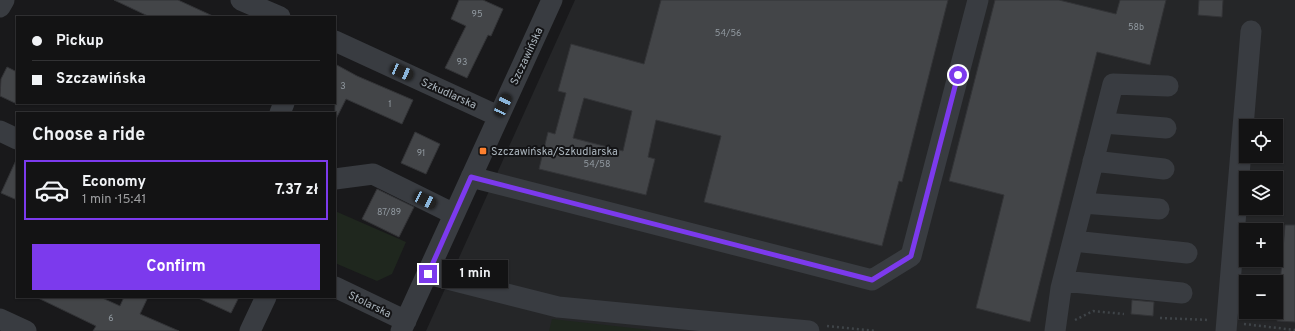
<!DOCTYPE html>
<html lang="en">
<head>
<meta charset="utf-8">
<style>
  body { margin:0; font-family:Overpass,sans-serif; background:#202022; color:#f1f3f6; height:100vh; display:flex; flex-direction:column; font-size:15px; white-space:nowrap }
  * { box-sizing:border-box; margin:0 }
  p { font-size:13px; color:#9d9ea0 }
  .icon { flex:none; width:22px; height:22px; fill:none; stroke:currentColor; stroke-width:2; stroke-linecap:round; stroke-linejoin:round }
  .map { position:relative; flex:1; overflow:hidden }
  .panel { position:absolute; left:16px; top:112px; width:320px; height:186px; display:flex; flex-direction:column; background:#131314; border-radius:0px; box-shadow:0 1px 3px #0004,0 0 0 1px #323234 }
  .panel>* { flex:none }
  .banner { position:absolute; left:16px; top:16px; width:320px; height:88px; border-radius:0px; box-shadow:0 1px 3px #0004,0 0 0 1px #323234; display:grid; align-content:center; height:88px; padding:0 16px; background:#131314 }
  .controls { position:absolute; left:1239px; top:119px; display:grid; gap:8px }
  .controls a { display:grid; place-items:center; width:44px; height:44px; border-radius:0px; background:#131314; box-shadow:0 1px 3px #0004,0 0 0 1px #323234; font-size:20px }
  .end { position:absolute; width:18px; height:18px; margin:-9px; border:5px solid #7c3aed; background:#fff; box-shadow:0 0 0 2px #fff }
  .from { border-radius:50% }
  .bubble { position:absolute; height:28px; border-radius:0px; background:#131314; box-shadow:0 1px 3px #0004,0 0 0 1px #323234; font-size:13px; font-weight:700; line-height:28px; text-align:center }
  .car { position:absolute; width:12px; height:24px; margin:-12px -6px; border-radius:5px; box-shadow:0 0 3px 1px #0007; background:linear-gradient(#222 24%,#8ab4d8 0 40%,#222 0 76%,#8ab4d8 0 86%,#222 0) }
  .banner b { display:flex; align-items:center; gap:14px; height:38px; font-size:15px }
  .banner b+b { border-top:1px solid #323234 }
  .banner i { width:10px; height:10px; background:#f1f3f6 }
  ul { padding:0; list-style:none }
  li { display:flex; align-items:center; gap:12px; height:60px; margin:0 8px 6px; padding:0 8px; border:2px solid transparent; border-radius:0px }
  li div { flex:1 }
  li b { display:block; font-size:15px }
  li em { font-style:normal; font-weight:700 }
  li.current { border-color:#7c3aed }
  li>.icon { width:36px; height:36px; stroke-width:1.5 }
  h2 { padding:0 16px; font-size:18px; line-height:48px }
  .button { display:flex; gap:8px; margin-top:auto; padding:8px 16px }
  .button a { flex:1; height:46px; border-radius:0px; background:#7c3aed; color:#fff; font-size:16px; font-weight:700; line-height:46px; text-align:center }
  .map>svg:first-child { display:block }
</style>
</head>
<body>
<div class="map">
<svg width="1295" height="331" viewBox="0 0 1295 331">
  <rect width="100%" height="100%" fill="#19191b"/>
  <path fill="#252628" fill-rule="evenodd" d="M 575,0 L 1295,0 L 1295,331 L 426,331 ZM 1246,126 L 1276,126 L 1276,156 L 1246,156 ZM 1246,178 L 1276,178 L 1276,208 L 1246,208 ZM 1246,230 L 1276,230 L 1276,260 L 1246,260 ZM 1246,282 L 1276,282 L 1276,312 L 1246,312 Z"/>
  <path fill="#1f271e" d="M 335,211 L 406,242 L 392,274 L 377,281 L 335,263 Z
    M 552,319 L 650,330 L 651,331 L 549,331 Z"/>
  <path fill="#434548" stroke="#333437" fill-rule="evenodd" d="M 114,0 L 178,0 L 215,17 L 150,17 Z
    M 459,0 L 483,0 L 503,9 L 491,36 L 488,35 L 467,78 L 445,68 L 466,26 L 451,19 Z
    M 661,0 L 948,0 L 902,182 L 899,181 L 882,246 L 704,202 L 721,136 L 656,120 L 648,157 L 655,159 L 646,195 L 539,169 L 548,132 L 555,134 L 566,93 L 558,91 L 571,44 L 644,64 ZM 584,98 L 632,111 L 623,151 L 573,138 Z
    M 995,0 L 1059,0 L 1116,14 L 1120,0 L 1166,0 L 1150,65 L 1097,52 L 1030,322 L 976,308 L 1004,195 L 949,181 Z
    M 1199,0 L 1223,0 L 1222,17 L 1198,15 Z
    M 335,64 L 357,76 L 413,100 L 402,124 L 346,99 L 335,121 Z
    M 7,67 L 17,72 L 17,104 L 0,96 L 1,79 Z
    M 415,132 L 440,144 L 426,174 L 401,163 Z
    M 17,158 L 17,200 L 1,193 Z
    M 377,189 L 414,207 L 399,237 L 362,219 Z
    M 1285,225 L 1295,225 L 1295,322 L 1277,321 Z
    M 36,297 L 100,297 L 120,306 L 124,297 L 148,297 L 140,314 L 179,331 L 93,331 L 96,326 Z
    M 196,297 L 239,297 L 231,313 Z
    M 1132,300 L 1154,302 L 1153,316 L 1131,314 Z"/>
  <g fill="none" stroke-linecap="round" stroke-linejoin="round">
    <path stroke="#3f4448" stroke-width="2.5" stroke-dasharray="2 3" stroke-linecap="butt" d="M 1160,318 L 1210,320
      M 1075,320 L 1093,311 L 1124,314
      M 1244,324 L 1295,330
      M 827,326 L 876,331"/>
    <path stroke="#393c41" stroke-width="21" d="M 241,0 L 280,17
      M 0,7 L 4,0
      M 335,41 L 498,116
      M 280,113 L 284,103
      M 1103,123 L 1166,128
      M 0,131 L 17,139
      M 1093,161 L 1164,169
      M 471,177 L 872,280 L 911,256 L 978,0
      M 335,179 L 373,174 L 454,214
      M 1083,203 L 1159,209
      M 1073,241 L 1187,253
      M 428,274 L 558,307 L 809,331
      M 1063,281 L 1182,293
      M 335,287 L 406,321
      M 0,319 L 26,331
      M 250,331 L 266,297
      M 401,331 L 552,0
      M 1055,331 L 1061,288 L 1113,84 L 1168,86
      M 1226,331 L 1251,31"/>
  </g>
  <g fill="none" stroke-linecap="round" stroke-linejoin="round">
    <path stroke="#7c3aed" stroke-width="5" d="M 428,274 L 471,177 L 872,280 L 911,256 L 958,75"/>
  </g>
  <rect fill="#fe802e" stroke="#141416" stroke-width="1.5" x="479" y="147" width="8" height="8" rx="2"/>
  <g text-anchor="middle" stroke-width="4" stroke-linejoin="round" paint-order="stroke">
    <g font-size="9" fill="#90989f">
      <text x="477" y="17">95</text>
      <text x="1136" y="30">58b</text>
      <text x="728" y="36">54/56</text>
      <text x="462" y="65">93</text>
      <text x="343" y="89">3</text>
      <text x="390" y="107">1</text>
      <text x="421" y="156">91</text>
      <text x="597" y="167">54/58</text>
      <text x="389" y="215">87/89</text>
      <text x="111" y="321">6</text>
    </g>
    <g font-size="11" fill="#aab4bc" stroke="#141416">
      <text transform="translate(526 56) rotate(-65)" y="4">Szczawińska</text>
      <text transform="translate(449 93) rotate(24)" y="4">Szkudlarska</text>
      <text transform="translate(370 304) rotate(26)" y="4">Stolarska</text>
    </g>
    <g font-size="11" fill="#aab4bc" stroke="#141416" text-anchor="start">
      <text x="491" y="155">Szczawińska/Szkudlarska</text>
    </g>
  </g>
</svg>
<div class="controls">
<a><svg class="icon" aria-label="locate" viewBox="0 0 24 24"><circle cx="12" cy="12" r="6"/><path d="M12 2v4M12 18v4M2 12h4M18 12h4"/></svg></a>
<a><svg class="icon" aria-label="layers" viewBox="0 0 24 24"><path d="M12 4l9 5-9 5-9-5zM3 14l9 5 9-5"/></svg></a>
<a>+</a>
<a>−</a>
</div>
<i class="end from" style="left:958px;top:75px"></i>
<i class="end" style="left:428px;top:274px"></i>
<div class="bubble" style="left:442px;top:260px;width:66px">1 min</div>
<i class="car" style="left:402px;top:72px;rotate:114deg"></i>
<i class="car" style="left:503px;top:105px;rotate:25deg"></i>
<i class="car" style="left:425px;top:200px;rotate:116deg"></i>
<div class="banner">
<b><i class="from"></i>Pickup</b>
<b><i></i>Szczawińska</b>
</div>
<section class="panel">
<h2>Choose a ride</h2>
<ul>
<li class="current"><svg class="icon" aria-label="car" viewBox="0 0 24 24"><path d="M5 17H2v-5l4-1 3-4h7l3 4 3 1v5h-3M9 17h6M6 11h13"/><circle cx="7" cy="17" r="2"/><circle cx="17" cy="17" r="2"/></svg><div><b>Economy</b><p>1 min · 15:41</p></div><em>7.37 zł</em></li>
</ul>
<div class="button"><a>Confirm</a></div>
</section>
</div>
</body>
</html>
